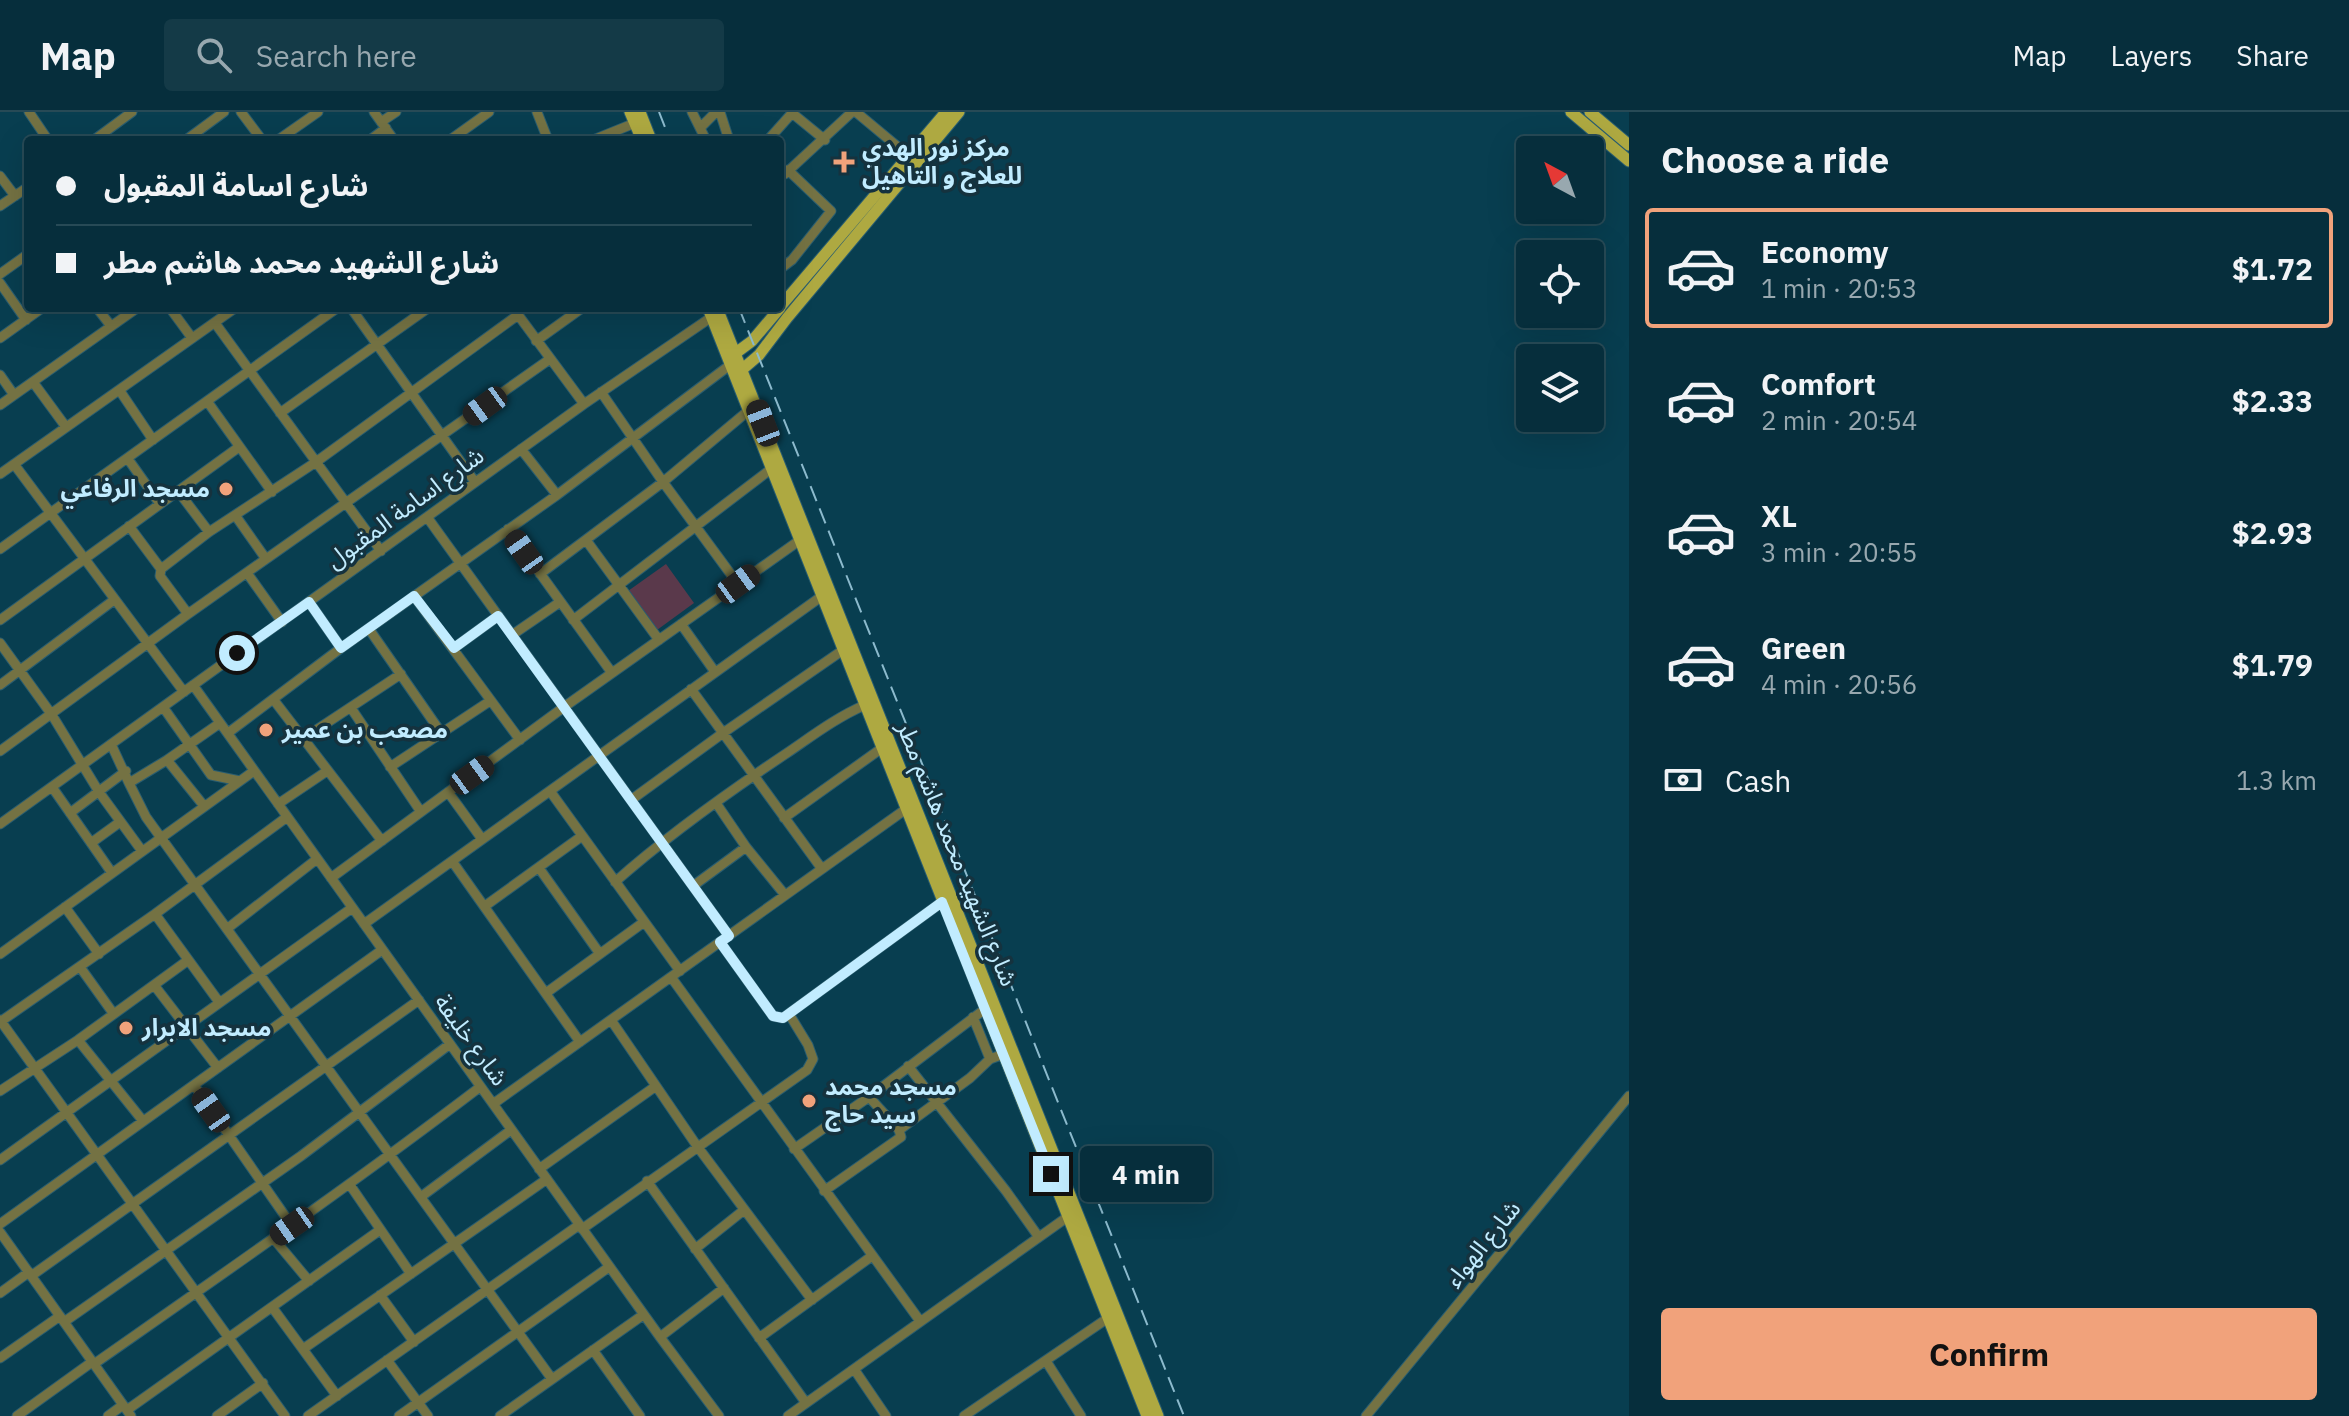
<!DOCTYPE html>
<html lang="en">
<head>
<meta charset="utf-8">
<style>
  body { margin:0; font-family:"IBM Plex Sans","Noto Sans Arabic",sans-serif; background:#143a47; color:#f1f3f6; height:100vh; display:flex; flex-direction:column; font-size:30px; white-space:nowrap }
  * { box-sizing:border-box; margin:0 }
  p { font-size:26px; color:#98a8af }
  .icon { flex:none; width:44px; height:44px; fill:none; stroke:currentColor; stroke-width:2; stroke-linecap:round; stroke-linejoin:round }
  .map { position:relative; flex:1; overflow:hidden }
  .drawer { display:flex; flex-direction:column; background:#062e3c; width:720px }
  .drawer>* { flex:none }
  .top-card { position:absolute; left:24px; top:24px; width:760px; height:176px; border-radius:8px; box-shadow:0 8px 32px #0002,0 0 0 2px #274a56; display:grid; align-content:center; height:176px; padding:0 32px; background:#062e3c }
  .needle { width:52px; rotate:319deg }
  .fabs { position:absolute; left:1516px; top:24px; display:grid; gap:16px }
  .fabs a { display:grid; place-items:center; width:88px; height:88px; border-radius:8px; background:#062e3c; box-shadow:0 8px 32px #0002,0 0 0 2px #274a56; font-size:40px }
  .end { position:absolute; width:36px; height:36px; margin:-18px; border:10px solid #c1ecff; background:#111; box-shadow:0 0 0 4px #111 }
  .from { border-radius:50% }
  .bubble { position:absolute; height:56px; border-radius:8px; background:#062e3c; box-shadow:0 8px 32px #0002,0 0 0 2px #274a56; font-size:26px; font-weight:700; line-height:56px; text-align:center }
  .car { position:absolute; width:24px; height:48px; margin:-24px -12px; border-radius:10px; box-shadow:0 0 6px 2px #0007; background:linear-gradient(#222 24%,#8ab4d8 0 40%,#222 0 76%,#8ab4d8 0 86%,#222 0) }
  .top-card b { display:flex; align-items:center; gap:28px; height:76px; font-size:30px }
  .top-card b+b { border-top:2px solid #274a56 }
  .top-card i { width:20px; height:20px; background:#f1f3f6 }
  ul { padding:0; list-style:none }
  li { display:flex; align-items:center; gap:24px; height:120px; margin:0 16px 12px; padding:0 16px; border:4px solid transparent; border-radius:8px }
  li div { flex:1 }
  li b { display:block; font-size:30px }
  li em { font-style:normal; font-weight:700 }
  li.active { border-color:#f1a27b }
  li>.icon { width:72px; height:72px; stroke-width:1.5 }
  h2 { padding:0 32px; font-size:36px; line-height:96px }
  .pay { display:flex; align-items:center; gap:20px; height:88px; padding:0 32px; font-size:30px }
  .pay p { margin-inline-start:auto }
  .cta { display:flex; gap:16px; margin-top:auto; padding:16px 32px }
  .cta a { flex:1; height:92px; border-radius:8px; background:#f1a27b; color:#111; font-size:32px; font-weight:700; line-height:92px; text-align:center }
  header { display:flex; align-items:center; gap:48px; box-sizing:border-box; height:112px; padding:0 40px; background:#062e3c; border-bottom:2px solid #274a56 }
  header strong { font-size:38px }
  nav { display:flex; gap:44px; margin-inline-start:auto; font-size:28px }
  .search { width:560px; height:72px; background:#143a47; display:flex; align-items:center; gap:20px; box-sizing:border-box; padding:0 28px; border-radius:8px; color:#98a8af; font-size:30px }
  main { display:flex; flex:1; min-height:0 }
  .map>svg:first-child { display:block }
</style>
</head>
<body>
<header>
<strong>Map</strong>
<div class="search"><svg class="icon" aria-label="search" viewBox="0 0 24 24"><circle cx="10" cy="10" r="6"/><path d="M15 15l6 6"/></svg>Search here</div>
<nav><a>Map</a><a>Layers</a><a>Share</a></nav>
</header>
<main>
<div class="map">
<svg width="1629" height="1304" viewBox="0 0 1629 1304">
  <rect width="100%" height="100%" fill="#083e50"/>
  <path fill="#5a394b" d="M 666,452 L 694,491 L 657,518 L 628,479 Z"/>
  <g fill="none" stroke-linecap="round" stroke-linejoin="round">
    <defs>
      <path id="minor" d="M 29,0 L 48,28
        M 241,0 L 262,28
        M 374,0 L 394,28
        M 537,0 L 548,28
        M 692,0 L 700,16
        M 720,0 L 729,28
        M 856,0 L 910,45
        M 792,1 L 825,28
        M 381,10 L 396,0
        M 94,28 L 132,0
        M 186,28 L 224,0
        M 278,28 L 318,0
        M 370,28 L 386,16
        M 450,28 L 489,0
        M 593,28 L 635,11
        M 706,28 L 700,16 L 716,0
        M 768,28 L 793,0
        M 785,62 L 852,0
        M 0,64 L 15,84
        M 780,65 L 788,58 L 831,99 L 792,148 L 780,157
        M 0,94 L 28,75
        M 0,162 L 28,142
        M 0,171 L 26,208
        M 97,196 L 111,214
        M 170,196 L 192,226
        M 351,196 L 475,370
        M 513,196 L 584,292
        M 215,211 L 381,439
        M 0,226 L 42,196
        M 536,229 L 582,196
        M 0,263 L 14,283
        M 33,270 L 66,315
        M 120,279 L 153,328
        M 601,280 L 663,370 L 738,472
        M 207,289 L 272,380
        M 0,293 L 137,196
        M 280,301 L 428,196
        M 521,337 L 557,383
        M 128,347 L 160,392
        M 14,352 L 184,580
        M 0,362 L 235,196
        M 178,379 L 209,420
        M 235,403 L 266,447
        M 427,405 L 729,824
        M 129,414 L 161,457 L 160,464 L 188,502
        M 508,417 L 612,561
        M 586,428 L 659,528
        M 0,437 L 337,196
        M 161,457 L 209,420 L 316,350 L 518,203
        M 247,461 L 282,510
        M 540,462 L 663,370 L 748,299
        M 414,484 L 520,628
        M 309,490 L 341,536
        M 0,508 L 239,335
        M 573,508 L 771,357
        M 681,512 L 715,560
        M 369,517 L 442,622
        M 512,523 L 560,490
        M 0,531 L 52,603 L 99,680 L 142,739
        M 454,536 L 498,504
        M 0,573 L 114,488
        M 193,573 L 660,1225 L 719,1304
        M 691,577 L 822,757
        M 273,587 L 382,729
        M 163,595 L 211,663 L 240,669
        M 351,596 L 421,700
        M 228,621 L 341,536 L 557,383 L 730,253
        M 304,626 L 401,562
        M 111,632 L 129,671 L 167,648 L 204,694
        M 0,639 L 188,502 L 550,247
        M 167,648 L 220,611
        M 390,655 L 490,589
        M 129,671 L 146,705 L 552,1267
        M 52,675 L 112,761
        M 550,679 L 680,859
        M 448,680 L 482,727
        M 631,688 L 723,621 L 843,538
        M 716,691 L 746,735 L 785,783
        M 278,692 L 327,659
        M 70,701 L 126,659
        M 784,706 L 882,636
        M 0,712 L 584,292 L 716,202
        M 91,731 L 120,710
        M 452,749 L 580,930
        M 539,756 L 600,842
        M 331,766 L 564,595 L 800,428
        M 615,770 C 669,722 727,681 787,641 C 812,624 837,605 865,593
        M 693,774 L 746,735
        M 485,794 L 582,724
        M 65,795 L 99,842
        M 155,802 L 219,890
        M 364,812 L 822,484
        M 228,816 L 317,747
        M 720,830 L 773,904 L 783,906 L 942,790
        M 0,842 L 254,659
        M 80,855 L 113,901
        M 671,865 L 920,1209
        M 154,873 L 218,956
        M 546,881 L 644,810
        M 973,905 L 990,947
        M 0,908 L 285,1304
        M 611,908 L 697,1034 L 812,1188
        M 0,910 L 155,802 L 287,705
        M 78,928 L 143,1009
        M 908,954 L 1006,1079 L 1038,1124
        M 194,973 L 292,1114
        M 0,979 L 78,928 L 187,849
        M 493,992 L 906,697
        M 899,1018 L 970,966 L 990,947 L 1009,940
        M 794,1037 L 869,985 L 985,897
        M 0,1048 L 352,796
        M 539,1057 L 656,974
        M 647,1069 L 806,1291
        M 350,1073 L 411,1162
        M 824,1079 L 901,1025 L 899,1018 L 869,985
        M 422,1084 L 511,1018
        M 0,1112 L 382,838
        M 582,1117 L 807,958 L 813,947 L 808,933 L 789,902
        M 0,1120 L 131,1304
        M 274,1127 L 309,1169
        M 695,1137 L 744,1098
        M 31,1164 L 419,888
        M 0,1181 L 29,1160
        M 380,1183 L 414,1230
        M 272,1195 L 337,1284
        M 64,1210 L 301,1044 L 450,932
        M 660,1225 L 724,1176
        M 759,1226 L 872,1144
        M 303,1237 L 547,1067
        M 593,1238 L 640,1304
        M 0,1246 L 60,1204
        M 387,1248 L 428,1304
        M 1046,1249 L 1081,1304
        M 94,1252 C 224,1161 354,1071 480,975
        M 854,1257 L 886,1304
        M 127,1298 L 380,1118
        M 17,1304 L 92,1250
        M 108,1304 L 123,1293
        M 217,1304 L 263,1271
        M 308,1304 L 579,1113
        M 399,1304 L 609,1155
        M 500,1304 L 643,1203
        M 788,1304 L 1073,1101
        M 964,1304 L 1108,1206
        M 1366,1304 L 1629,984"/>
      <path id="major" d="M 630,0 L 642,28
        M 640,0 L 651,28
        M 1571,0 L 1629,49
        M 1590,0 L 1629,33
        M 780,195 L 946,0
        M 708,196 L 1147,1304
        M 717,196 L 1158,1304
        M 729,246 L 752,229 L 780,196
        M 738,261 L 759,243 L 787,206 L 959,0"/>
    </defs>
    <use href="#minor" stroke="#295d70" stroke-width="11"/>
    <use href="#major" stroke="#295d70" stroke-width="13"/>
    <use href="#minor" stroke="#747243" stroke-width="9"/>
    <use href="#major" stroke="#aea941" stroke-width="11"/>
    <path stroke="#8cbacd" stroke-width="2" stroke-dasharray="16 8" stroke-linecap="butt" d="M 659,0 L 670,28
      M 739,196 L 1184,1304"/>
  </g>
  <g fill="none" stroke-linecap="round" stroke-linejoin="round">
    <path stroke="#c1ecff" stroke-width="10" d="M 237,541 L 309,490 L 341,536 L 414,484 L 454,536 L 498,504 L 729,824 L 720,830 L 773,904 L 783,906 L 942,790 L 1051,1062"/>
  </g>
  <g fill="#f1a27b" stroke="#15323e" stroke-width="3">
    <path d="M840 38h8v8h8v8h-8v8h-8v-8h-8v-8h8z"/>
    <circle cx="226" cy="377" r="8"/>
    <circle cx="266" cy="618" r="8"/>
    <circle cx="126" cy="916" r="8"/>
    <circle cx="809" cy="989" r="8"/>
  </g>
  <g text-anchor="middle" stroke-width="7" stroke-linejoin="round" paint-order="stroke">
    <g font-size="24" font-weight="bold" fill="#c1ecff" stroke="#15323e" text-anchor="start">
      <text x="862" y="44">مركز نور الهدي<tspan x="862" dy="28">للعلاج و التاهيل</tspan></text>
      <text x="210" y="385" text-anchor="end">مسجد الرفاعي</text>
      <text x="282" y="626">مصعب بن عمير</text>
      <text x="142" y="924">مسجد الابرار</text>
      <text x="825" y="983">مسجد محمد<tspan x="825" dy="28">سيد حاج</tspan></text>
    </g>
    <g font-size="24" fill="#c1ecff" stroke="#15323e">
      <text transform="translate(405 396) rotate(-36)" y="8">شارع اسامة المقبول</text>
      <text transform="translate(957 742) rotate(68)" y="8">شارع الشهيد محمد هاشم مطر</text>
      <text transform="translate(471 928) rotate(54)" y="8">شارع خليفة</text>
      <text transform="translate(1483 1132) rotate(-51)" y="8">شارع الهواء</text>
    </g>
  </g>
</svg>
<div class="fabs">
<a><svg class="needle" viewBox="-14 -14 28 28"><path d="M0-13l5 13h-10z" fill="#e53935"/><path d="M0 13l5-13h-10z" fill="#98a8af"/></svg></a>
<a><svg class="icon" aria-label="locate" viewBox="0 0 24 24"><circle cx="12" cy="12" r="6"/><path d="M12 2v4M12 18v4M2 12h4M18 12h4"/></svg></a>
<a><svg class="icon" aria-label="layers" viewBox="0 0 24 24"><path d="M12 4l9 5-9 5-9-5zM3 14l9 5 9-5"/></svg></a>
</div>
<i class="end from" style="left:237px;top:541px"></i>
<i class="end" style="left:1051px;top:1062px"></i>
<div class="bubble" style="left:1080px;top:1034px;width:132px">4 min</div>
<i class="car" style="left:485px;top:294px;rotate:234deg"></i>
<i class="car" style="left:763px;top:311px;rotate:339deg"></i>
<i class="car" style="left:524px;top:440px;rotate:325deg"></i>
<i class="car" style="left:738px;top:472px;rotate:54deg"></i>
<i class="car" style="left:472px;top:663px;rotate:54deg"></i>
<i class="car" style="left:211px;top:998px;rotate:325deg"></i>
<i class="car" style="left:292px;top:1114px;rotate:235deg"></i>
<div class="top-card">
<b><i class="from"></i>شارع اسامة المقبول</b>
<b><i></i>شارع الشهيد محمد هاشم مطر</b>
</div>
</div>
<section class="drawer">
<h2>Choose a ride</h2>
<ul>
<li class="active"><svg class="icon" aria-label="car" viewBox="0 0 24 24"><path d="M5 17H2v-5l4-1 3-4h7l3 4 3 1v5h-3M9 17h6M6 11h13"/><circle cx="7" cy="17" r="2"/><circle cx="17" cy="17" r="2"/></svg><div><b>Economy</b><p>1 min · 20:53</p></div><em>$1.72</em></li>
<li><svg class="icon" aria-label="car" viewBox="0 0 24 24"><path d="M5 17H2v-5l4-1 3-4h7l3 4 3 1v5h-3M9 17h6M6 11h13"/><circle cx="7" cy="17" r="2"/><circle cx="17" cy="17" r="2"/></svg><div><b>Comfort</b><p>2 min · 20:54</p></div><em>$2.33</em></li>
<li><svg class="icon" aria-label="car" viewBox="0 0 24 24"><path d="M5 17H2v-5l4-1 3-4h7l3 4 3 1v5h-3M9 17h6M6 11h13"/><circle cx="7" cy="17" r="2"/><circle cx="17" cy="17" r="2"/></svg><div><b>XL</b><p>3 min · 20:55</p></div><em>$2.93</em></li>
<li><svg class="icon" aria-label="car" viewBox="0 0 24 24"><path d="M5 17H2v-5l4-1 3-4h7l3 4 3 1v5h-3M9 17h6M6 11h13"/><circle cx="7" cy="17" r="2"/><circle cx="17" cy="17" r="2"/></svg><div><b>Green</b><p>4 min · 20:56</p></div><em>$1.79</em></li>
</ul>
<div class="pay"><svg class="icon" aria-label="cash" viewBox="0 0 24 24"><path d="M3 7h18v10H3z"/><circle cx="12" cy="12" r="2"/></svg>Cash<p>1.3 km</p></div>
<div class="cta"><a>Confirm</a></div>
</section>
</main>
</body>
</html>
